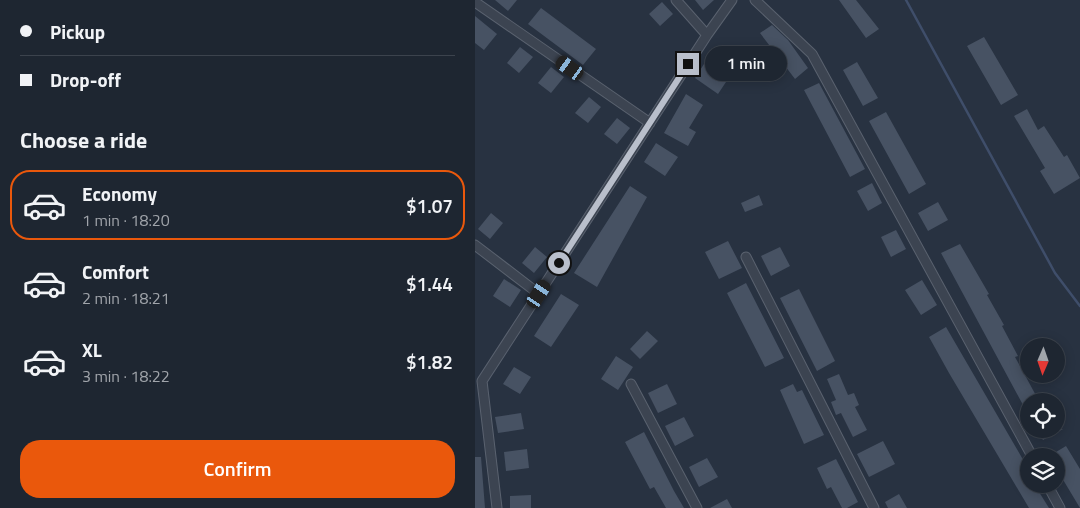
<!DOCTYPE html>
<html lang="en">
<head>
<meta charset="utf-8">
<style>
  body { margin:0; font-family:"Titillium Web",sans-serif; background:#262e39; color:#f1f3f6; height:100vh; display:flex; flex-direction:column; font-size:19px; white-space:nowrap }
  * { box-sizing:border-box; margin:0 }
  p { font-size:16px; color:#a1a5ab }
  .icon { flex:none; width:28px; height:28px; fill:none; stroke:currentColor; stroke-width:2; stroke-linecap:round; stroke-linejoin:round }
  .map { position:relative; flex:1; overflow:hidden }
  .drawer { display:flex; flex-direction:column; background:#1e2631; width:475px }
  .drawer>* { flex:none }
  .hud { display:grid; align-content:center; height:110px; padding:0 20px; background:#1e2631 }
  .needle { width:32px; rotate:182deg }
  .tools { position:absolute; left:545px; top:338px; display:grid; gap:10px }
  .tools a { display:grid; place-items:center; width:45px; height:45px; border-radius:50%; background:#1e2631; box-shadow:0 2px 12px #0003,0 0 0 1px #3c434d; font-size:25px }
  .end { position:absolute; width:22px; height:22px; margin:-11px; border:6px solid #b9bfcb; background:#111; box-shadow:0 0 0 2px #111 }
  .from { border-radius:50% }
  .bubble { position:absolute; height:35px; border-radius:18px; background:#1e2631; box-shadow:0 2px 12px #0003,0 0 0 1px #3c434d; font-size:16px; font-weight:600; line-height:35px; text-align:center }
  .car { position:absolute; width:15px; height:30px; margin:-15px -8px; border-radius:6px; box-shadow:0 0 4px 1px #0007; background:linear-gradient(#222 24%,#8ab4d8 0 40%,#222 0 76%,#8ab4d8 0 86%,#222 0) }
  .hud b { display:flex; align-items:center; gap:18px; height:48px; font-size:19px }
  .hud b+b { border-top:1px solid #3c434d }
  .hud i { width:12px; height:12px; background:#f1f3f6 }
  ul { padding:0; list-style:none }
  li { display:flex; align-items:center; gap:15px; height:70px; margin:0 10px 8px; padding:0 10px; border:2px solid transparent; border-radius:20px }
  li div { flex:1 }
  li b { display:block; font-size:19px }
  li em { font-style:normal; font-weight:600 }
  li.current { border-color:#ea580c }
  li>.icon { width:45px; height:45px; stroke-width:1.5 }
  h2 { padding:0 20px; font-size:22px; line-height:60px }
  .action { display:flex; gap:10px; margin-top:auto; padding:10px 20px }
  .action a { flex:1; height:58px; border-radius:20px; background:#ea580c; color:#fff; font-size:20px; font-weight:600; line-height:58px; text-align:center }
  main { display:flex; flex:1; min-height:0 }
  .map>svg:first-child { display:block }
</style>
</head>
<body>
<main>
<section class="drawer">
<div class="hud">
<b><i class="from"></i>Pickup</b>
<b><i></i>Drop-off</b>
</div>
<h2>Choose a ride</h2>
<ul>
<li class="current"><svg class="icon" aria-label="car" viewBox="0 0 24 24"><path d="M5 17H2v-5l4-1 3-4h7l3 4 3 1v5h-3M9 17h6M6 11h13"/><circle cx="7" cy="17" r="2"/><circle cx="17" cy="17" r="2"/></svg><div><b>Economy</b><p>1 min · 18:20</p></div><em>$1.07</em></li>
<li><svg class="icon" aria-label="car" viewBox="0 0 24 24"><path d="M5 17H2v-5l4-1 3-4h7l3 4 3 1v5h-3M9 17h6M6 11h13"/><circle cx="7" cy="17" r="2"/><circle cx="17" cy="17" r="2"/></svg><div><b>Comfort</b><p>2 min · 18:21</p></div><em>$1.44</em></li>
<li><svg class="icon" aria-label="car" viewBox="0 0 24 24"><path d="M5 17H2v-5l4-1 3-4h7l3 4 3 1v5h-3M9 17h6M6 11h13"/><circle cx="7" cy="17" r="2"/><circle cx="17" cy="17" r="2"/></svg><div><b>XL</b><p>3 min · 18:22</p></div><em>$1.82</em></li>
</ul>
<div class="action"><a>Confirm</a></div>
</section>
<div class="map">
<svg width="605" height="508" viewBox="0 0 605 508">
  <rect width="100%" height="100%" fill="#283241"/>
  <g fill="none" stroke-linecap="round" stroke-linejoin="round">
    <path stroke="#3f4e6a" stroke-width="2.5" d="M 431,0 L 580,273 L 605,306"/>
  </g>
  <path fill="#475263" d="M 20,0 L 42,0 L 33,11 Z
    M 220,0 L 239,0 L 228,10 Z
    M 364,0 L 381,0 L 404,29 L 391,38 Z
    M 187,2 L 198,14 L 185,26 L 174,14 Z
    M 66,8 L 121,49 L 108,65 L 53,24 Z
    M 0,16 L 22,34 L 9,50 L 0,43 Z
    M 297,25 L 313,40 L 333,68 L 320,79 L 285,33 Z
    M 509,37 L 543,95 L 526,105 L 492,46 Z
    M 45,47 L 58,57 L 44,73 L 32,63 Z
    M 382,62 L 403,98 L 388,106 L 368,70 Z
    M 229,64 L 253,79 L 243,94 L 220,78 Z
    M 76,67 L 89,77 L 76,93 L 63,83 Z
    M 344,83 L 390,169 L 375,177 L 329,90 Z
    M 211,94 L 228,105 L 214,128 L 221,132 L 213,146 L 189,133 Z
    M 114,97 L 126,107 L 113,123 L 100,113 Z
    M 552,109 L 563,130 L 569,126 L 589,157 L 592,155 L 605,178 L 579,194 L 565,171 L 570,168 L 539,116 Z
    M 411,112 L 451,184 L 434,194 L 394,121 Z
    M 142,118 L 155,128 L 142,144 L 129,134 Z
    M 181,143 L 203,157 L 190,176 L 169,162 Z
    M 397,183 L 407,203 L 393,211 L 382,191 Z
    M 155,186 L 172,197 L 122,287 L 99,273 Z
    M 284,195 L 288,205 L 270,212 L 266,203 Z
    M 463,202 L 473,220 L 453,231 L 443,213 Z
    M 16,213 L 28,223 L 15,239 L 3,229 Z
    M 421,230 L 431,249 L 416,257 L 406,237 Z
    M 253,241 L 267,268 L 244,279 L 230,252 Z
    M 485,244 L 514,294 L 512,295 L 529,325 L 527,326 L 543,356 L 540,357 L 564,401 L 554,401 L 554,416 L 466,253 Z
    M 60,247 L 72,257 L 59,273 L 47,263 Z
    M 305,247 L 315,266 L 296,276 L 286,256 Z
    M 29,279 L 46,290 L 35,307 L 18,296 Z
    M 447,280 L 462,305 L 446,315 L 430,290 Z
    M 271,283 L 309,358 L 290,367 L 252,293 Z
    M 324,289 L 360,361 L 342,371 L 305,298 Z
    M 86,294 L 104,305 L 76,347 L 59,336 Z
    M 471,327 L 554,470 L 554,484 L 559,484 L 574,508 L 554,508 L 474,373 L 454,337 Z
    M 172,331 L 183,341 L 165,359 L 155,349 Z
    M 141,356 L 158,367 L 143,390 L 126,379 Z
    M 39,367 L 56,377 L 45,394 L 28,384 Z
    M 364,374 L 373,395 L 379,393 L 384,405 L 380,407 L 392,430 L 378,437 L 366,413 L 361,415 L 356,402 L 361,400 L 352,379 Z
    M 192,384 L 202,404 L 183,413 L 173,393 Z
    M 318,384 L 322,392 L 327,390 L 349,435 L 329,444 L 305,390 Z
    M 46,413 L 49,429 L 23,433 L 20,417 Z
    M 209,417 L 219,436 L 200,446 L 190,426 Z
    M 561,429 L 588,429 L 568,440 Z
    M 169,432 L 199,491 L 209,508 L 191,508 L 179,487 L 175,489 L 150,442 Z
    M 408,441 L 420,464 L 394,477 L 382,454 Z
    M 591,446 L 605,469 L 605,508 L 581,468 L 581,452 Z
    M 52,449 L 54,468 L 31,471 L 29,452 Z
    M 0,457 L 6,457 L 10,508 L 0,508 Z
    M 232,458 L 243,477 L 224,487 L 214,467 Z
    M 361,459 L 383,502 L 372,508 L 367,508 L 356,487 L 352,489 L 342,468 Z
    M 424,494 L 432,508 L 413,508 L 410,502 Z
    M 56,495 L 56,508 L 35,508 L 35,496 Z
    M 252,499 L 257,508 L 235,508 Z"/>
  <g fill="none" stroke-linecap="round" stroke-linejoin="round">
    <defs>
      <path id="minor" d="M 201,0 L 232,35
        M 280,0 L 337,54 L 557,456
        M 0,2 L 175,123
        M 0,245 L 64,294
        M 271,257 L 399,508
        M 156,384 L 222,508
        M 572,484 L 585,508
        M 22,508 L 7,381 L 232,35 L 257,0"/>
    </defs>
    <use href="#minor" stroke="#5a626f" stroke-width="11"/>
    <use href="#minor" stroke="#3c4451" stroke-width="9"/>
  </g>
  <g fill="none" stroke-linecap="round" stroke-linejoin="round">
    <path stroke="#b9bfcb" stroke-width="6" d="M 84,263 L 213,64"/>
  </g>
</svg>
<div class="tools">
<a><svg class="needle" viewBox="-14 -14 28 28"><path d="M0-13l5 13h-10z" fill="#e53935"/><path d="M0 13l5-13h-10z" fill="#a1a5ab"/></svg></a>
<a><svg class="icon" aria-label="locate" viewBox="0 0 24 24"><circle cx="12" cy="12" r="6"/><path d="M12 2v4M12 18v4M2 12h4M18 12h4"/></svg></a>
<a><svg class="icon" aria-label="layers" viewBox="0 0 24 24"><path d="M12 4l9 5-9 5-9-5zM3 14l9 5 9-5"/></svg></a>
</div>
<i class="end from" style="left:84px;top:263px"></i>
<i class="end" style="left:213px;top:64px"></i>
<div class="bubble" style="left:230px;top:46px;width:82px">1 min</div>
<i class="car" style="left:95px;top:68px;rotate:305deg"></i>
<i class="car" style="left:64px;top:294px;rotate:33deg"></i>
</div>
</main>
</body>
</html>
